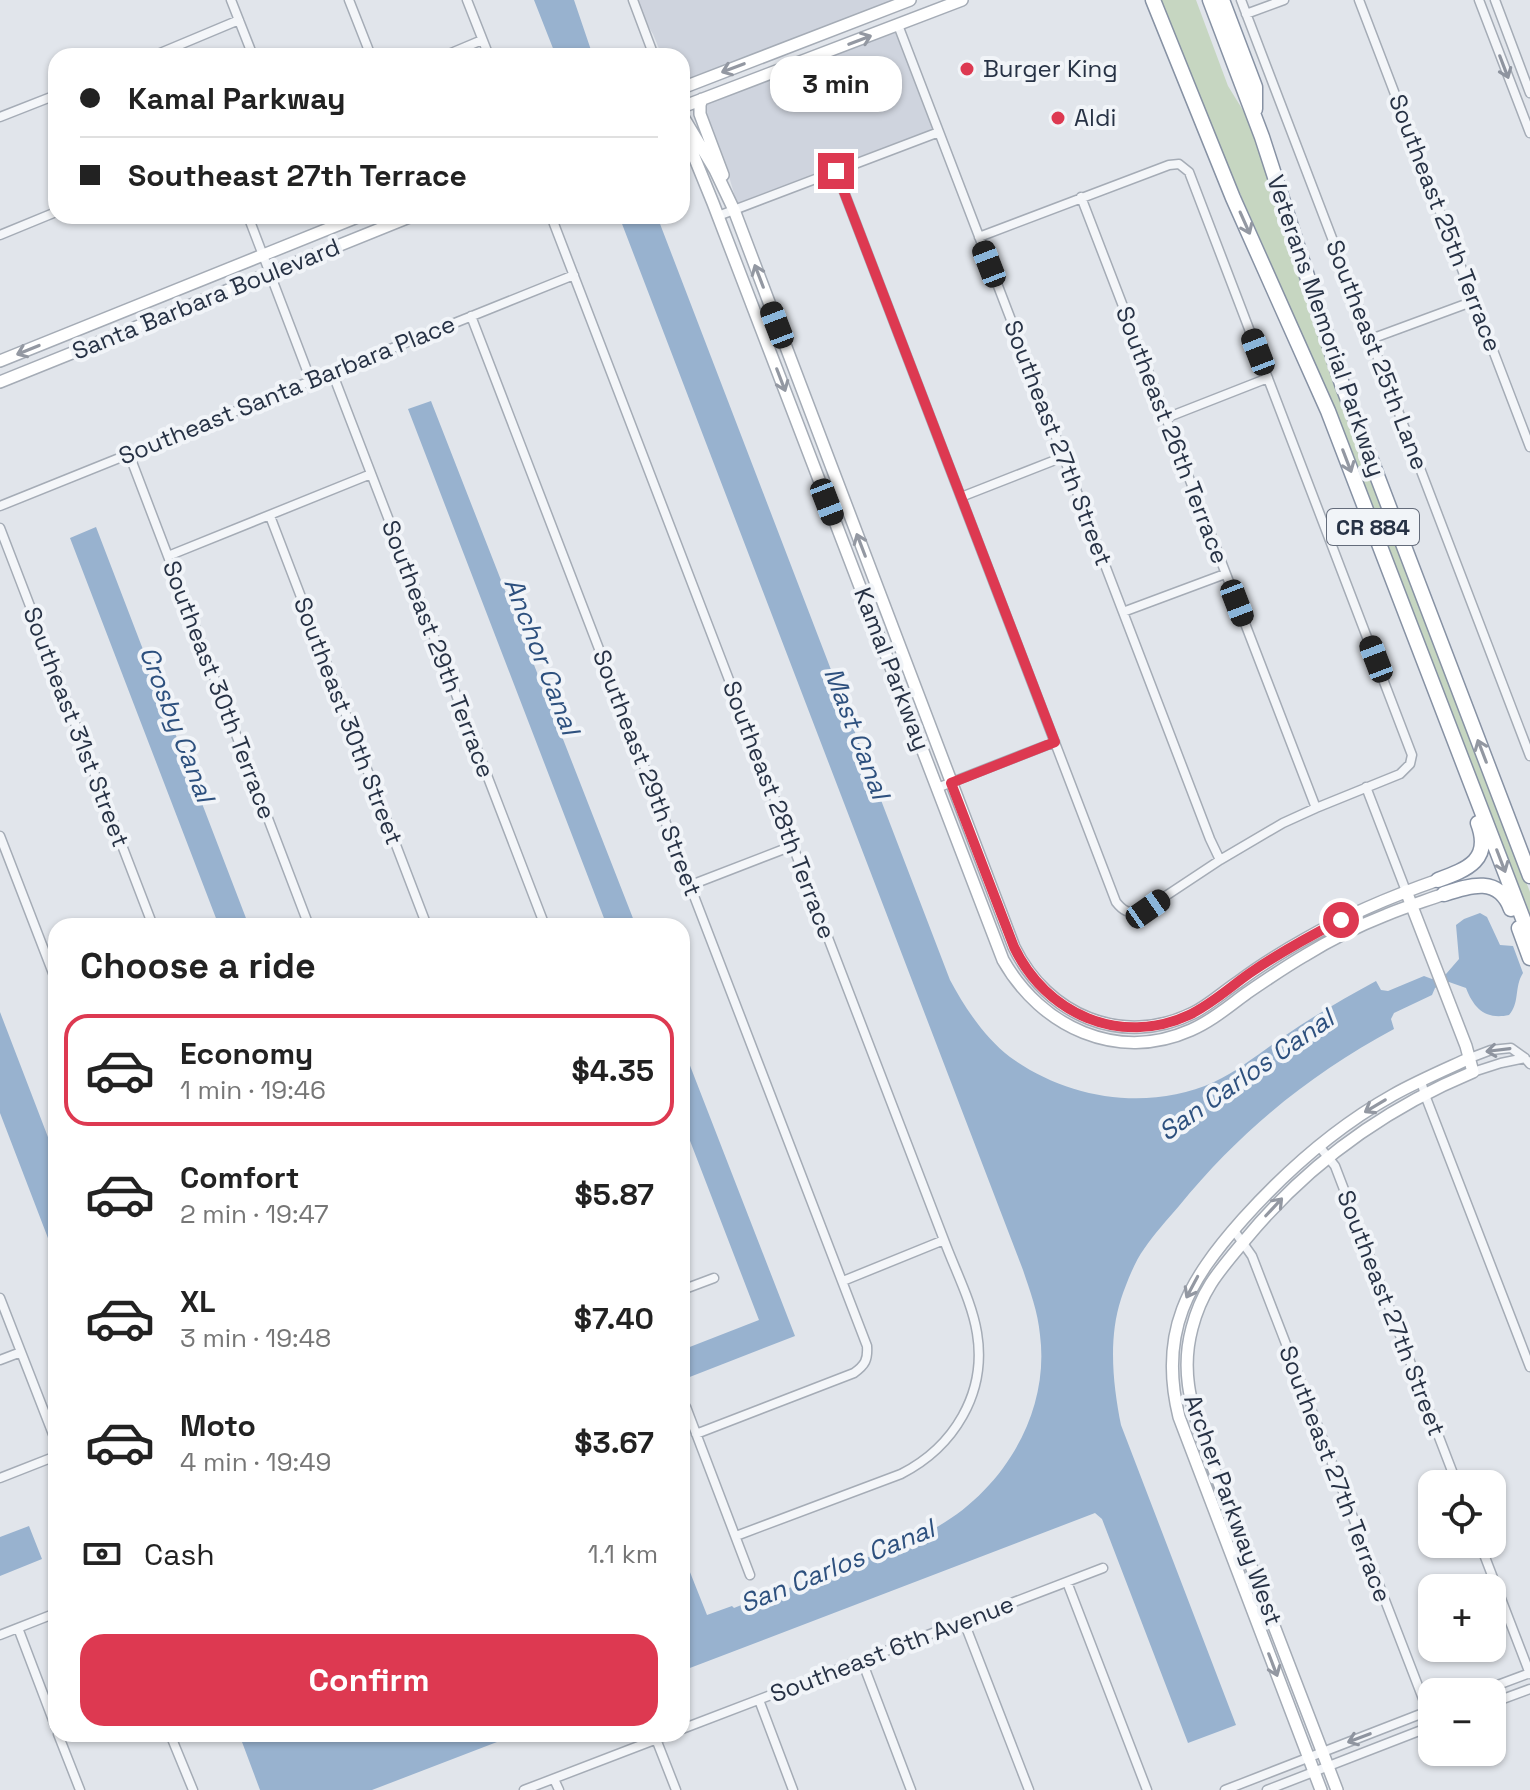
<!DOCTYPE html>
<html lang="en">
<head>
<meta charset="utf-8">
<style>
  body { margin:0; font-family:"Space Grotesk",sans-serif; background:#f6f6f6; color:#222; height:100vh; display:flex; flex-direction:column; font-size:30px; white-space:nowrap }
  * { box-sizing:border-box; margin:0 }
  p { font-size:26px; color:#767676 }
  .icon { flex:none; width:44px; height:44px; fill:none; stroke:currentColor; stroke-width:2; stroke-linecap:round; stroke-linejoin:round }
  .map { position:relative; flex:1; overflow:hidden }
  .sheet { position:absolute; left:48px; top:918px; width:642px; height:824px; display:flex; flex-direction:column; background:#fff; border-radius:24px; box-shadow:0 2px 6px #0004 }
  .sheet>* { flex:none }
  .top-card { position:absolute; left:48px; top:48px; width:642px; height:176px; border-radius:24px; box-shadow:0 2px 6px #0004; display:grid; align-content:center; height:176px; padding:0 32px; background:#fff }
  .fabs { position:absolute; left:1418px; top:1470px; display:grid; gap:16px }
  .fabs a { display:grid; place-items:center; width:88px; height:88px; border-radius:16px; background:#fff; box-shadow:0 2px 6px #0004; font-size:40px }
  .end { position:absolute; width:36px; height:36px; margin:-18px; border:10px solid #dd3951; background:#fff; box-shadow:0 0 0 4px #fff }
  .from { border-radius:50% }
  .bubble { position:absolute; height:56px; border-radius:24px; background:#fff; box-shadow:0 2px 6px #0004; font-size:26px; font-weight:700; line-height:56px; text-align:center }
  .car { position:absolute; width:24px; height:48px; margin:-24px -12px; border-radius:10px; box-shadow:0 0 6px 2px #0007; background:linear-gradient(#222 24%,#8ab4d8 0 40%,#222 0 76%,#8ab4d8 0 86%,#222 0) }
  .top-card b { display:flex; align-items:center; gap:28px; height:76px; font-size:30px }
  .top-card b+b { border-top:2px solid #e0e0e0 }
  .top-card i { width:20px; height:20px; background:#222 }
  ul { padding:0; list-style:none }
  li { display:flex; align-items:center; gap:24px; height:112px; margin:0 16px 12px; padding:0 16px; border:4px solid transparent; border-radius:24px }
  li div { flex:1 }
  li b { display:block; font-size:30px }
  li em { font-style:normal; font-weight:700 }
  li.selected { border-color:#dd3951 }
  li>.icon { width:72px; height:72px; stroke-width:1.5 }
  h2 { padding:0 32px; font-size:36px; line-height:96px }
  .pay { display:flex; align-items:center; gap:20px; height:88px; padding:0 32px; font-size:30px }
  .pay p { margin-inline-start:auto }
  .cta { display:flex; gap:16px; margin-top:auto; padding:16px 32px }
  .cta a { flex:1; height:92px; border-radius:24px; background:#dd3951; color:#fff; font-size:32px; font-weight:700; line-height:92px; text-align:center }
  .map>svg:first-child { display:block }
</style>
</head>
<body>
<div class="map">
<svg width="1530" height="1790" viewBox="0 0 1530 1790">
  <rect width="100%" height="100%" fill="#e1e5eb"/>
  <path fill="#cfd4de" d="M 636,0 L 898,0 L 682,83 L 682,56 L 662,56 L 653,34 L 639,11 Z
    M 901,28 L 940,131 L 740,214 L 726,166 L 704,110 L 706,103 Z"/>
  <path fill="#c6d6c1" d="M 1161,0 L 1196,0 L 1228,86 L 1249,120 L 1394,539 L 1530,892 L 1530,916 L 1337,413 L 1213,132 Z"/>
  <path fill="#98b2cf" d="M 534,0 L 574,0 L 593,56 L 556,56 Z
    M 619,216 L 657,216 L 950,980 C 965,1008 985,1038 1010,1057 C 1068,1099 1148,1112 1214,1082 C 1241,1069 1262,1051 1286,1035 C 1315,1015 1345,998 1376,981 L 1381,990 L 1388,991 L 1424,976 L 1432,979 L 1446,974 L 1459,959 L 1456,925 L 1464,919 L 1480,913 L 1487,917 L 1500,945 L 1513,946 L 1523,973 C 1514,987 1520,1003 1509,1015 C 1486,1020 1474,1009 1466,988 L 1449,982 L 1435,988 L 1432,995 L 1394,1013 L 1391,1019 L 1394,1029 C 1310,1074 1239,1132 1179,1206 C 1167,1220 1154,1234 1144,1249 C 1135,1261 1126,1284 1121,1299 C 1108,1339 1113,1385 1121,1425 L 1236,1725 L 1188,1743 L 1102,1519 L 1095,1513 L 682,1671 L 682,1552 L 707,1615 L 732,1606 L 734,1608 C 764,1595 795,1587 825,1575 C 846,1567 866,1558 887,1549 C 903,1542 921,1536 937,1527 C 1004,1489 1050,1412 1040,1335 C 1038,1312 1030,1291 1023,1270 Z
    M 431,401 L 636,926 L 607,926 L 408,409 Z
    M 96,527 L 249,926 L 219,926 L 70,538 Z
    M 0,1012 L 56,1158 L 56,1259 L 0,1113 Z
    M 682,1045 L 795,1336 L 682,1380 L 682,1350 L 759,1320 L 682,1120 Z
    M 29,1526 L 42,1559 L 0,1576 L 0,1537 Z
    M 239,1734 L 518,1734 L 372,1790 L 260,1790 Z"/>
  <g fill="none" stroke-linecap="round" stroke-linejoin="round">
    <defs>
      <path id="street" d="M 231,0 L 253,56
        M 349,0 L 371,56
        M 467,0 L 489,56
        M 633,0 L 654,56
        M 1241,0 L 1530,756
        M 1359,0 L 1530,447
        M 1479,0 L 1530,133
        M 1495,0 L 1530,93
        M 1246,14 L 1284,0
        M 898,25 L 1210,839 L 1220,860
        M 153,56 L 239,20
        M 444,56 L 482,40
        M 0,117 L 56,95
        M 836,171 L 1116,902 C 1123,911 1128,913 1140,913 L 1220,860 L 1283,823 L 1316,808 L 1400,774 L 1410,764 L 1412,755 L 1189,172 L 1179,164 L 1169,165 L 979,237
        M 1081,197 L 1316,808
        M 248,216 L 311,381
        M 551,216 L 944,1240 C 955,1270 972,1302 977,1333 C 987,1393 954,1447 901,1474 L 736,1536
        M 718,216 L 939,132
        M 0,235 L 56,212
        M 471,316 L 867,1346 C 868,1360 865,1365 854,1373 L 696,1434
        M 1371,339 L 1474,301
        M 332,372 L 545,926
        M 1166,418 L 1268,378
        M 129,454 L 309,926
        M 961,497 L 1063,457
        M 0,506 L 574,275
        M 270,516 L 427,926
        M 0,528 L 153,926
        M 168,556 L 371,474
        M 1123,612 L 1225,574
        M 1366,787 L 1406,891
        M 937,788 L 1055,742
        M 0,836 L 56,981
        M 691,885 L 792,846
        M 1470,1058 L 1491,1050 L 1511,1048 L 1525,1058 L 1530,1064
        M 1473,1072 L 1501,1063 L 1525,1058
        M 1421,1081 L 1425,1095 L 1530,1367
        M 1319,1146 L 1335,1166 L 1457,1484
        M 1233,1229 L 1252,1256 L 1432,1722
        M 843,1281 L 944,1240
        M 682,1290 L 714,1278
        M 0,1298 L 56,1442
        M 0,1360 L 21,1352
        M 686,1407 L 750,1575
        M 0,1478 L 56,1456
        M 1480,1544 L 1530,1674
        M 1067,1582 L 1147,1790
        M 964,1622 L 1029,1790
        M 18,1628 L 56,1728
        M 0,1635 L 56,1613
        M 862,1661 L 911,1790
        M 1479,1692 L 1530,1673
        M 759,1700 L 793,1790
        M 1492,1703 L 1530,1689
        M 682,1729 L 1103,1568
        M 58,1734 L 80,1790
        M 170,1734 L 193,1790
        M 656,1739 L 676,1790
        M 554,1779 L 559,1790
        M 524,1790 L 670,1734
        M 1225,1790 L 1431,1710
        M 1267,1790 L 1432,1726"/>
      <path id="secondary" d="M 682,88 L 910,0
        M 702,99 L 700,105 L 700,114 L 723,175
        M 682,107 L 962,0
        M 682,115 L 715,170 L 734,210 L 1014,947 C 1047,1015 1122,1048 1193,1013 C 1209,1005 1223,992 1238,982 C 1259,966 1282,952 1305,939 C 1347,915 1392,896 1438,880
        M 682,127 L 713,203 L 1003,960 C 1041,1027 1117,1063 1191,1030 C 1212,1021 1229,1006 1247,993 C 1266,980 1285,967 1304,956 C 1330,940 1358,926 1386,915 C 1405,907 1425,901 1444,894
        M 0,361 L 360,216
        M 0,382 L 412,216
        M 1321,1790 L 1179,1417 C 1158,1332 1188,1281 1243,1219 C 1287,1170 1336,1127 1393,1095 C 1418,1081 1444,1070 1470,1058
        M 1337,1790 L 1203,1441 C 1190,1402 1181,1369 1192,1328 C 1202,1289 1220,1270 1245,1240 C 1306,1166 1384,1109 1473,1072 L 1466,1046 L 1406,891"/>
      <path id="highway" d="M 1153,0 L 1233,198 L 1328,411 L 1530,937
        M 1210,0 L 1262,137 L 1342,384 L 1530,876
        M 1222,0 L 1255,87 L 1255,109
        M 1438,880 C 1468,869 1492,860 1478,823
        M 1444,894 C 1471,885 1499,876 1511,909
        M 1519,928 L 1530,958"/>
    </defs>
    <use href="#street" stroke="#a5acb6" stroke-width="11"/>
    <use href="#secondary" stroke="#a5acb6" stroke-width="14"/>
    <use href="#highway" stroke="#8792a4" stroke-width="17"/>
    <use href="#street" stroke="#f4f6f9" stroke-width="8"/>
    <use href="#secondary" stroke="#fff" stroke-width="11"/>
    <use href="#highway" stroke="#fff" stroke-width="14"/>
  </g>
  <defs><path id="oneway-shaft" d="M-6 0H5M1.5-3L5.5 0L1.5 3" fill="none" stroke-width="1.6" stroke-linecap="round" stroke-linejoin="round" transform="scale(2)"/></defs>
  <g stroke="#9398a2">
    <use href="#oneway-shaft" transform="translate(860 40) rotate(-21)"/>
    <use href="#oneway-shaft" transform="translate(733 68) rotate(159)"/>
    <use href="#oneway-shaft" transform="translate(1245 223) rotate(66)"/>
    <use href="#oneway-shaft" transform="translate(759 276) rotate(-111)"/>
    <use href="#oneway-shaft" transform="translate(28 350) rotate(158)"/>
    <use href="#oneway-shaft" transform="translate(781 380) rotate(69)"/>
    <use href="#oneway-shaft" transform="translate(1347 461) rotate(69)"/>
    <use href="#oneway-shaft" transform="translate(861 545) rotate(-111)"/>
    <use href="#oneway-shaft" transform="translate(1482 751) rotate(-111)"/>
    <use href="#oneway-shaft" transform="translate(1501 861) rotate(69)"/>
    <use href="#oneway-shaft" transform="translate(1375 1106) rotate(149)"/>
    <use href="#oneway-shaft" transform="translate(1274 1207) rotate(-47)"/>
    <use href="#oneway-shaft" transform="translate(1192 1287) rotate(118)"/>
    <use href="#oneway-shaft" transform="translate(1273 1665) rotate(69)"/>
  </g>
  <g stroke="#8e949f">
    <use href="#oneway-shaft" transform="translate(1504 67) rotate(69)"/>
    <use href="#oneway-shaft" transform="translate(1498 1050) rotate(173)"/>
    <use href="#oneway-shaft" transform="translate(1359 1738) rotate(159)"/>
  </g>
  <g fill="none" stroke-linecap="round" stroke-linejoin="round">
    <path stroke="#dd3951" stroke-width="10" d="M 836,171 L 1055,742 L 951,783 L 1014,947 C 1046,1014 1120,1047 1189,1015 C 1212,1004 1230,987 1250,973 C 1279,953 1310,936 1341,920"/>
  </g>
  <g fill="#dd3951" stroke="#f1f4f8" stroke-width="3">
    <circle cx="967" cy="69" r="8"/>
    <circle cx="1058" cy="118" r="8"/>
  </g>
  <g text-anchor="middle" stroke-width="8" stroke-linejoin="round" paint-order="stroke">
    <rect fill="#f1f4f8" stroke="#646c7b" stroke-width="2" x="1327" y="509" width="92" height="36" rx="6"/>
    <g font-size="22" font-weight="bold" fill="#273245">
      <text x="1373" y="535">CR 884</text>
    </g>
    <g font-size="24" fill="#273245" stroke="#f1f4f8" text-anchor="start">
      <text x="983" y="77">Burger King</text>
      <text x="1074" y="126">Aldi</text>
    </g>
    <g font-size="24" fill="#273245" stroke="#f1f4f8">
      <text transform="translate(1445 223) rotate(69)" y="8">Southeast 25th Terrace</text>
      <text transform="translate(206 299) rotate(-22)" y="8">Santa Barbara Boulevard</text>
      <text transform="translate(1326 326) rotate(71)" y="8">Veterans Memorial Parkway</text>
      <text transform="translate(1377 355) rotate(69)" y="8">Southeast 25th Lane</text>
      <text transform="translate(287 390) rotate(-22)" y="8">Southeast Santa Barbara Place</text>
      <text transform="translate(1172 435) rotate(69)" y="8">Southeast 26th Terrace</text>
      <text transform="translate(1058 443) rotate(69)" y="8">Southeast 27th Street</text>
      <text transform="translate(438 649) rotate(69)" y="8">Southeast 29th Terrace</text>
      <text transform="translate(892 669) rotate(69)" y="8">Kamal Parkway</text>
      <text transform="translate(219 690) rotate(69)" y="8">Southeast 30th Terrace</text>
      <text transform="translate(348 721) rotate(69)" y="8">Southeast 30th Street</text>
      <text transform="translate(76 727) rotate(69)" y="8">Southeast 31st Street</text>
      <text transform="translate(647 773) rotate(69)" y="8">Southeast 29th Street</text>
      <text transform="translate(779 810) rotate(69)" y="8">Southeast 28th Terrace</text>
      <text transform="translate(1391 1313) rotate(69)" y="8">Southeast 27th Street</text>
      <text transform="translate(1335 1474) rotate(69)" y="8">Southeast 27th Terrace</text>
      <text transform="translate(1233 1510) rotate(70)" y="8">Archer Parkway West</text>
      <text transform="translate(892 1649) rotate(-21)" y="8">Southeast 6th Avenue</text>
    </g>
    <g font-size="26" font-style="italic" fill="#2d507e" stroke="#f1f4f8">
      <text transform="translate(542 656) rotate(69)" y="9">Anchor Canal</text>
      <text transform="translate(177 724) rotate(69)" y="9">Crosby Canal</text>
      <text transform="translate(857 733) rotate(69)" y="9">Mast Canal</text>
      <text transform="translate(1246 1075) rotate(-35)" y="9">San Carlos Canal</text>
      <text transform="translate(837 1566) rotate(-22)" y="9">San Carlos Canal</text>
    </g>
  </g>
</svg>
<div class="fabs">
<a><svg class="icon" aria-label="locate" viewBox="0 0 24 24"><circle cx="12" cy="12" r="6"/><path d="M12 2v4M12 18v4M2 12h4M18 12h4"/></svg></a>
<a>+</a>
<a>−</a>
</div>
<i class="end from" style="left:1341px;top:920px"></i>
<i class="end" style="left:836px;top:171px"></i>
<div class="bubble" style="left:770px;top:56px;width:132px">3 min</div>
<i class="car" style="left:989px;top:264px;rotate:339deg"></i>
<i class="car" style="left:777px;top:325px;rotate:339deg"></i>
<i class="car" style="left:1258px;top:352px;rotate:339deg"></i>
<i class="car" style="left:827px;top:502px;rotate:159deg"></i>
<i class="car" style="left:1237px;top:603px;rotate:159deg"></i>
<i class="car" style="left:1376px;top:659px;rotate:339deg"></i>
<i class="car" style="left:1148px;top:909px;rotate:55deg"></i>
<div class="top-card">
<b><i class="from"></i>Kamal Parkway</b>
<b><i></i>Southeast 27th Terrace</b>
</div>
<section class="sheet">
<h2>Choose a ride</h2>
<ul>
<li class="selected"><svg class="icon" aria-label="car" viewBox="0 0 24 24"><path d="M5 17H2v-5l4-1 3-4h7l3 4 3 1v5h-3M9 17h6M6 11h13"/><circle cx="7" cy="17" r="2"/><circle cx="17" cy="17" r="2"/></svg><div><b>Economy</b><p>1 min · 19:46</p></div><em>$4.35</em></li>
<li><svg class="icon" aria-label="car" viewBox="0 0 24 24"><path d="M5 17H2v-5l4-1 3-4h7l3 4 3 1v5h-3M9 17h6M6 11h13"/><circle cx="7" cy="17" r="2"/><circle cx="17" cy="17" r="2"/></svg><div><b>Comfort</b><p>2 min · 19:47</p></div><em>$5.87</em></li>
<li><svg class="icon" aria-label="car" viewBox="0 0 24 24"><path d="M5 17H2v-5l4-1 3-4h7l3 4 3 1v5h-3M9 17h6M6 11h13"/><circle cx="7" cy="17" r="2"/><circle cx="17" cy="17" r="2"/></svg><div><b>XL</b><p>3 min · 19:48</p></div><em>$7.40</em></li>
<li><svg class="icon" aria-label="car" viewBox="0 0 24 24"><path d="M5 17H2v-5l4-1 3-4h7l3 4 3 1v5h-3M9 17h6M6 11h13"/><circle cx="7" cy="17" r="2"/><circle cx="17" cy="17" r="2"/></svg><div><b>Moto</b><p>4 min · 19:49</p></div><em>$3.67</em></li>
</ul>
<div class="pay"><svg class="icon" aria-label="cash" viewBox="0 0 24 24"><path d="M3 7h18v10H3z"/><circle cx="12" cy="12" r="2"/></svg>Cash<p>1.1 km</p></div>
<div class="cta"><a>Confirm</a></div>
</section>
</div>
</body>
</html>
